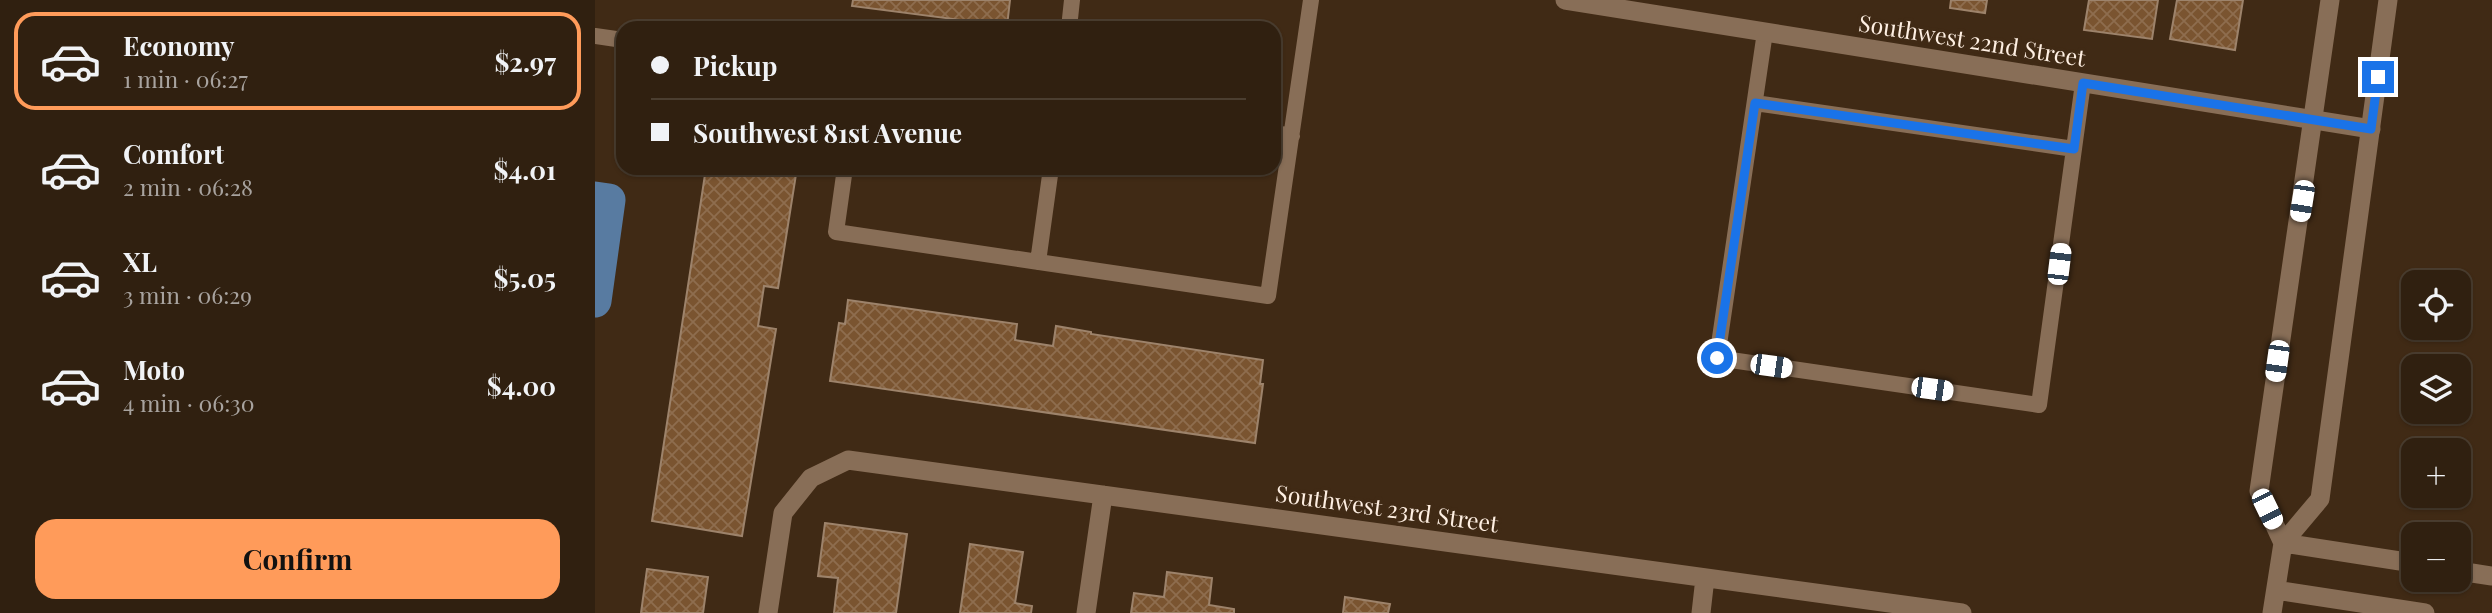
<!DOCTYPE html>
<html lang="en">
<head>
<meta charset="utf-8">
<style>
  body { margin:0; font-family:"Playfair Display",serif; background:#3c2d1e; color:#f1f3f6; height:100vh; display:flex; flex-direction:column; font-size:26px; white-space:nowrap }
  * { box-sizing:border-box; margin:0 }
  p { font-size:23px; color:#a8a39f }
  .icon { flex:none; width:38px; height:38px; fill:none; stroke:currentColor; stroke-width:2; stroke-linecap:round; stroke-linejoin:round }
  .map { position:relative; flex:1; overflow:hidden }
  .sheet { display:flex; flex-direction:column; background:#302010; width:595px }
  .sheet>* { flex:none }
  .guide { position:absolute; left:21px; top:21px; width:665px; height:154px; border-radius:21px; box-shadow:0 2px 5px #0004,0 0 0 2px #4b3e30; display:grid; align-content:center; height:154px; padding:0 35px; background:#302010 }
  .tools { position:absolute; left:1806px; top:270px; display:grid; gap:14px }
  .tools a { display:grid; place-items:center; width:70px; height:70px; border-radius:14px; background:#302010; box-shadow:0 2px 5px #0004,0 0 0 2px #4b3e30; font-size:35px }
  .end { position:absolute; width:32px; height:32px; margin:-16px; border:9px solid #1a73e8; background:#fff; box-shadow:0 0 0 4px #fff }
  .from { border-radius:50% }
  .car { position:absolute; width:21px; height:42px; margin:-21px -10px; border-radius:9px; box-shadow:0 0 5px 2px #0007; background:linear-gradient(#fff 24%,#345 0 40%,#fff 0 76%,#345 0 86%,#fff 0) }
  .guide b { display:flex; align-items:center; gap:24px; height:66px; font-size:26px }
  .guide b+b { border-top:2px solid #4b3e30 }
  .guide i { width:18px; height:18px; background:#f1f3f6 }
  ul { padding:12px 0 0; list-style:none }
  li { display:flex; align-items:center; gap:21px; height:98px; margin:0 14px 10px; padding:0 21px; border:4px solid transparent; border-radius:21px }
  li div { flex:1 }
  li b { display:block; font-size:26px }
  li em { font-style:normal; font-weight:700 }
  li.selected { border-color:#ff9b5a }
  li>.icon { width:63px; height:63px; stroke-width:1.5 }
  .action { display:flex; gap:14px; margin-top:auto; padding:14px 35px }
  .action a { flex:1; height:80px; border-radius:21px; background:#ff9b5a; color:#111; font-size:28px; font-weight:700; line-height:80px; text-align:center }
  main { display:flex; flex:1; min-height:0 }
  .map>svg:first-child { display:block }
</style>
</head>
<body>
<main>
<section class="sheet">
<ul>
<li class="selected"><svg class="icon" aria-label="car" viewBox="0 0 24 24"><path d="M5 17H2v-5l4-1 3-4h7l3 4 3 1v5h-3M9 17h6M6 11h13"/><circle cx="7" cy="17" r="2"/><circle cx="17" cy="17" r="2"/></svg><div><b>Economy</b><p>1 min · 06:27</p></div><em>$2.97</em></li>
<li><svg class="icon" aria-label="car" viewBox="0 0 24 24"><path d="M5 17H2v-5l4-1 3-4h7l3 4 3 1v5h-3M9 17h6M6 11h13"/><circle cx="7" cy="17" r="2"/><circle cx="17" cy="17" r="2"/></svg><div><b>Comfort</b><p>2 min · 06:28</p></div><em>$4.01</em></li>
<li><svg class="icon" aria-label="car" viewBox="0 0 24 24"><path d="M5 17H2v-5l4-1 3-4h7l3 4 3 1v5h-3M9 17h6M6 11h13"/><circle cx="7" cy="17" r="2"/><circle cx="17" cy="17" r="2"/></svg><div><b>XL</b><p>3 min · 06:29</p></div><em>$5.05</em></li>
<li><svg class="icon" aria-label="car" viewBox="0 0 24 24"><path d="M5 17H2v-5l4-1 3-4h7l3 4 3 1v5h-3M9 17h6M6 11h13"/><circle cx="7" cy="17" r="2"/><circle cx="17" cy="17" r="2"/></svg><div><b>Moto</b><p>4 min · 06:30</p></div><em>$4.00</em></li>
</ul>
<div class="action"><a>Confirm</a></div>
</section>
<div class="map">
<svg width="1897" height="613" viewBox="0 0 1897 613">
  <defs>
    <pattern id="building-cross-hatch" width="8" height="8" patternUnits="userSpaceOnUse" patternTransform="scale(1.75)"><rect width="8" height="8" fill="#7a5430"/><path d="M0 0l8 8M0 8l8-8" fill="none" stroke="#8e6d4e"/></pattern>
  </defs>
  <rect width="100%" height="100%" fill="#402a15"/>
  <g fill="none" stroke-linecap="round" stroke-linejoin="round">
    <path stroke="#587ba1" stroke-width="33" d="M 0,198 L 14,200 L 0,301"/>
  </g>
  <path fill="url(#building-cross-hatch)" stroke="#9d836b" stroke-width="2" d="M 258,0 L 415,0 L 412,26 L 257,6 Z
    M 1356,0 L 1392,0 L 1390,13 L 1355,8 Z
    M 1494,0 L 1563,0 L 1557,39 L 1489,30 Z
    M 1582,0 L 1648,0 L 1640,50 L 1575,39 Z
    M 111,168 L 202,168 L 183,288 L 169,286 L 163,326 L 181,329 L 147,536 L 57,521 Z
    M 253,300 L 422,324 L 420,340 L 458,346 L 461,326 L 496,332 L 496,334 L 668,360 L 665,384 L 668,384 L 660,443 L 235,381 L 244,323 L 250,324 Z
    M 230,523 L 312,534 L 301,613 L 239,613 L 243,578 L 223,576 Z
    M 375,544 L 428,552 L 420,603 L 437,606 L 436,613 L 365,613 Z
    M 52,569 L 113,577 L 108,613 L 46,613 Z
    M 572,572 L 617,578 L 614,605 L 639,609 L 639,613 L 536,613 L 539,593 L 569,597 Z
    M 750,597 L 795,604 L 793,613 L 748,613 Z"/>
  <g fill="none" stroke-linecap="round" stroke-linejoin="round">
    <path stroke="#886e57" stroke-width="16" d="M 474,28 L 477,0
      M 1170,32 L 1122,358 L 1444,405 L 1488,83
      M 0,36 L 28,40
      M 1160,103 L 1479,149
      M 679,133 L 697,136
      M 250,168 L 241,232 L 673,296 L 716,0
      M 443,262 L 456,168"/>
    <path stroke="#886e57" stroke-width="19" d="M 970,0 L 1776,129
      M 173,613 L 188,513 L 216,478 L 253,460 L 1367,613
      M 491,613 L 508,495
      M 1106,613 L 1110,578"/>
    <path stroke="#886e57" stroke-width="19" d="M 1688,543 L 1664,491 L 1735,0
      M 1688,543 L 1818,563
      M 1864,571 L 1897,576
      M 1681,590 L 1830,613
      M 1677,613 L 1688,543 L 1725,499 L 1793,0"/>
  </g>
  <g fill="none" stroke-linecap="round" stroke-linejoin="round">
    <path stroke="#1a73e8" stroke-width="9" d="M 1122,358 L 1160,103 L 1479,149 L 1488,83 L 1776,129 L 1783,77"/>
  </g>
  <g text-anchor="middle" stroke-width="7" stroke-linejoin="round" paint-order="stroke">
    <g font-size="23" fill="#feefe2" stroke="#402a15">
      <text transform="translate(1377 41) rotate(9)" y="8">Southwest 22nd Street</text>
      <text transform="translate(792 509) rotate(8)" y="8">Southwest 23rd Street</text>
    </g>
  </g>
</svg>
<div class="tools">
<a><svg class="icon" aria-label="locate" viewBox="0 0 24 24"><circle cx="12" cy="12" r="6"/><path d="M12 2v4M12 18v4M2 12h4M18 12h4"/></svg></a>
<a><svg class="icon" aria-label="layers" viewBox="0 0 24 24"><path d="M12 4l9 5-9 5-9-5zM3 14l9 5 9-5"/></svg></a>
<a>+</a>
<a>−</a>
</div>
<i class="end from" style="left:1122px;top:358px"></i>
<i class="end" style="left:1783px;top:77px"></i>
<i class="car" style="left:1707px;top:201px;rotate:189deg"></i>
<i class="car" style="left:1464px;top:264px;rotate:7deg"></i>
<i class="car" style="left:1682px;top:361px;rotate:188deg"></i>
<i class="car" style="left:1176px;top:366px;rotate:98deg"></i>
<i class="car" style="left:1337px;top:389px;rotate:98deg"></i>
<i class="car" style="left:1672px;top:509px;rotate:154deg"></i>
<div class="guide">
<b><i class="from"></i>Pickup</b>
<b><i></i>Southwest 81st Avenue</b>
</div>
</div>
</main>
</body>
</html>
